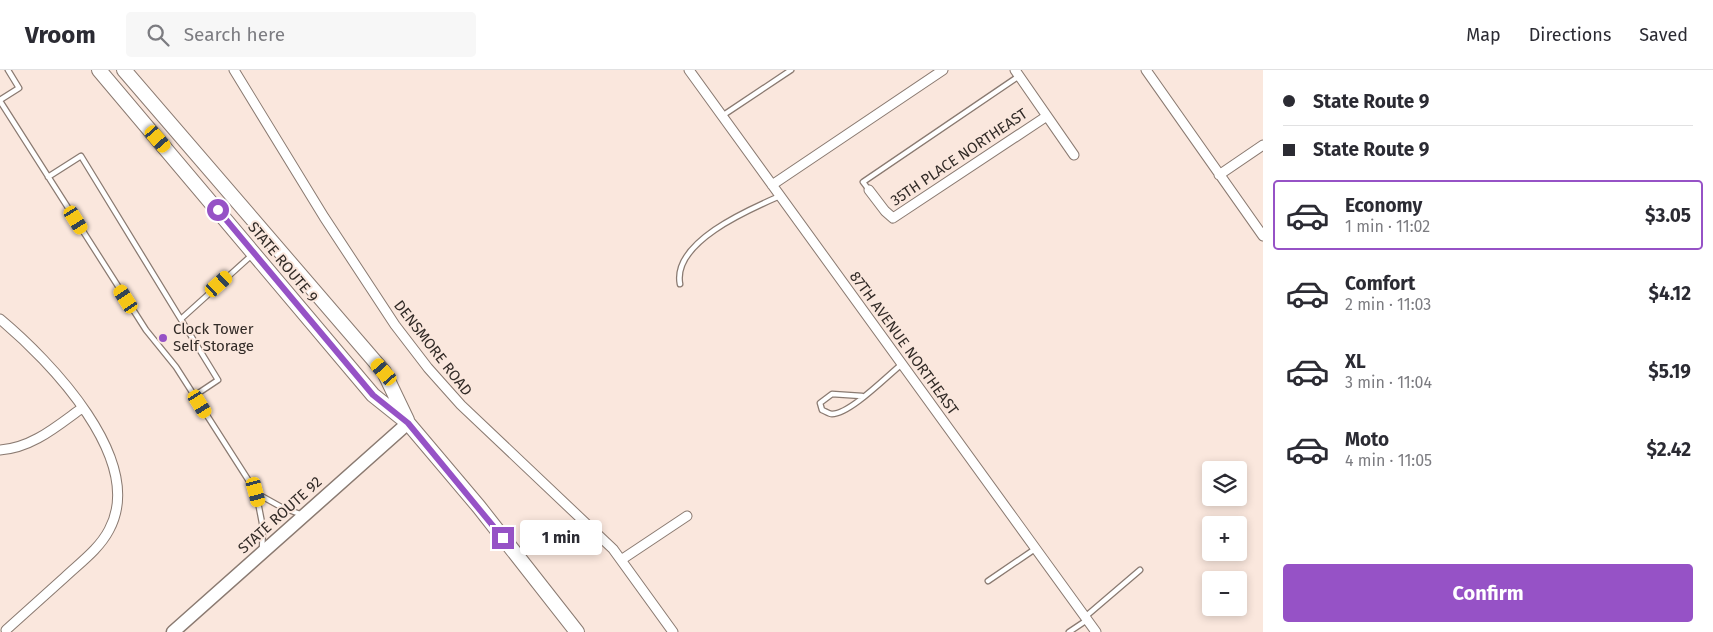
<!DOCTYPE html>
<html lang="en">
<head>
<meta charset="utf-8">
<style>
  body { margin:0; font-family:"Fira Sans",sans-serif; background:#f7f7f7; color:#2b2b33; height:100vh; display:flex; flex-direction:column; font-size:19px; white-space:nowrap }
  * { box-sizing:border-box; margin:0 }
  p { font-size:16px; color:#7c7c81 }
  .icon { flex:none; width:28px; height:28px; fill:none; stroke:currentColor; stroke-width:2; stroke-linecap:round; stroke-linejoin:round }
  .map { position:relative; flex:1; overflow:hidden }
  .drawer { display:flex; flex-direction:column; background:#fff; width:450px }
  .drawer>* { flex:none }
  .top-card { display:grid; align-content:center; height:110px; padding:0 20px; background:#fff }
  .fabs { position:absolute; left:1202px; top:391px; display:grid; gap:10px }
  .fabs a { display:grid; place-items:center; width:45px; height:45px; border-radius:5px; background:#fff; box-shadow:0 2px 8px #0003; font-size:25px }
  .end { position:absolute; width:22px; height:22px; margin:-11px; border:6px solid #9652c6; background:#fff; box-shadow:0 0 0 2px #fff }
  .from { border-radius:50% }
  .bubble { position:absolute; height:35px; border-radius:5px; background:#fff; box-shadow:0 2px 8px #0003; font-size:16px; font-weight:700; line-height:35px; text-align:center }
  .car { position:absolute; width:15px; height:30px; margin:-15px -8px; border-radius:6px; box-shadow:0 0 4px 1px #0007; background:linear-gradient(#f5c518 24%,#345 0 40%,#f5c518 0 76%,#345 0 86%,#f5c518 0) }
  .top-card b { display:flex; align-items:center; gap:18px; height:48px; font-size:19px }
  .top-card b+b { border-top:1px solid #e1e1e2 }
  .top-card i { width:12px; height:12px; background:#2b2b33 }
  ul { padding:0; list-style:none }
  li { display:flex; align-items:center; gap:15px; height:70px; margin:0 10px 8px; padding:0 10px; border:2px solid transparent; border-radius:5px }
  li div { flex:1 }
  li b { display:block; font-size:19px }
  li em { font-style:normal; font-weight:700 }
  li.active { border-color:#9652c6 }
  li>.icon { width:45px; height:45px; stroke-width:1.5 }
  .cta { display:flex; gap:10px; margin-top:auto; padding:10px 20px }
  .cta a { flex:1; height:58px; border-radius:5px; background:#9652c6; color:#fff; font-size:20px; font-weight:700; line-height:58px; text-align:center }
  header { display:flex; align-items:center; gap:30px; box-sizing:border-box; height:70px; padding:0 25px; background:#fff; border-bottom:1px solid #e1e1e2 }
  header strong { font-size:24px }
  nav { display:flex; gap:28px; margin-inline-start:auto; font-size:18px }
  .search { width:350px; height:45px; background:#f7f7f7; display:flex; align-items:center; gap:12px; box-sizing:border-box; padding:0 18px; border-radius:5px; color:#7c7c81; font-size:19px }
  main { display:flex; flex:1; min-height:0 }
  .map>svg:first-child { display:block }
</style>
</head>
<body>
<header>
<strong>Vroom</strong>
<div class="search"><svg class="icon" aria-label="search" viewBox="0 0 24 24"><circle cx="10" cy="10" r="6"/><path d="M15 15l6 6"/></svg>Search here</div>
<nav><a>Map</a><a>Directions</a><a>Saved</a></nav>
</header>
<main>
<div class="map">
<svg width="1263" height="562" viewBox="0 0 1263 562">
  <rect width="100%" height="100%" fill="#fae7dd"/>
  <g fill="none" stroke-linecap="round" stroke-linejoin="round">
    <defs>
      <path id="service" d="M 0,30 L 19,18 L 8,0
        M 0,31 L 146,260 L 176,297 L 256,422 L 263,458 L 262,480
        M 722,46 L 791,0
        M 48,107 L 81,86 L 218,310 L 194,326
        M 869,120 L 863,112 L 1019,6
        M 680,214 C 672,172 750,139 780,126
        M 181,249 L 253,184
        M 862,326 L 832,324 L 820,333 L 822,340 C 825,341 829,344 832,344 C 850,344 887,306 902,294
        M 256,423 L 283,438 L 303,445
        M 988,511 L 1035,479
        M 1085,547 L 1140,500
        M 1069,562 L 1087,550"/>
      <path id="minor" d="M 234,0 L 324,147 L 395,255 L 428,298 L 461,335 L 613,479 L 673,562
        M 689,0 L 1096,562
        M 1015,0 L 1074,85
        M 1146,0 L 1263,166
        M 1219,105 L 1263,75
        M 772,115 L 943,0
        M 869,120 L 885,141 L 893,148 L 1047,46
        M 0,249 C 49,290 147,390 109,460 C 99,479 81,492 65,507 C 46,524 26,542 6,560
        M 0,380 C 32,378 57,356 82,338
        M 621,490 L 687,446"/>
      <path id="secondary" d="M 173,562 L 408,353"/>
      <path id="primary" d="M 99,0 L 373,325 L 408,353 L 479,437 L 577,562
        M 124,0 L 384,302 L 407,350"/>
    </defs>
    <use href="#service" stroke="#8a7a71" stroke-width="7"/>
    <use href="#minor" stroke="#8a7a71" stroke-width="11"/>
    <use href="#secondary" stroke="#8a7a71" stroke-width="15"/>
    <use href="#primary" stroke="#8a7a71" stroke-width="16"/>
    <use href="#service" stroke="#fff" stroke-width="4.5"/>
    <use href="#minor" stroke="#fff" stroke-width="9"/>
    <use href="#secondary" stroke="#fff" stroke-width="12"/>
    <use href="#primary" stroke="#fff" stroke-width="14"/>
  </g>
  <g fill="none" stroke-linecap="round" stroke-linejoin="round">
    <path stroke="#9652c6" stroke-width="6" d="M 218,140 L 373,325 L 408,353 L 503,468"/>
  </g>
  <circle fill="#9652c6" stroke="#fae7dd" stroke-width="2" cx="163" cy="268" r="5"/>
  <g text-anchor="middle" stroke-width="4" stroke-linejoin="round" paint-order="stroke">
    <g font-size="15" fill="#322b27" stroke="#fae7dd">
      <text transform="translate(959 87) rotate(-34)" y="5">35TH PLACE NORTHEAST</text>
      <text transform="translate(283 192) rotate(50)" y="5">STATE ROUTE 9</text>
      <text transform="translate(904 273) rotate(54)" y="5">87TH AVENUE NORTHEAST</text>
      <text transform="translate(433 278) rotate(52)" y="5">DENSMORE ROAD</text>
      <text transform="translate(280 445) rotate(-42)" y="5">STATE ROUTE 92</text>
    </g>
    <g font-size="15" fill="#322b27" stroke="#fae7dd" text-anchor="start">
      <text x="173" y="264">Clock Tower<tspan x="173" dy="17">Self Storage</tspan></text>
    </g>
  </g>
</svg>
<div class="fabs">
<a><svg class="icon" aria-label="layers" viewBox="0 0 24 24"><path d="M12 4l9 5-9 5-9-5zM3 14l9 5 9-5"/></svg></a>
<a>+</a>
<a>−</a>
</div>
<i class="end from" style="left:218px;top:140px"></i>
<i class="end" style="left:503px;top:468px"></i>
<div class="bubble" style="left:520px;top:450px;width:82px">1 min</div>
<i class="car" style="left:158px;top:69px;rotate:139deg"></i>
<i class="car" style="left:76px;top:150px;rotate:148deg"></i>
<i class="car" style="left:219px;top:214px;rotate:48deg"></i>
<i class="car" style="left:126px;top:229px;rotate:327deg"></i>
<i class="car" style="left:384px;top:302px;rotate:319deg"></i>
<i class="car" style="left:200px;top:334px;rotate:148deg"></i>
<i class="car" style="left:256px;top:422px;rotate:165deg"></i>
</div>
<section class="drawer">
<div class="top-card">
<b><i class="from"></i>State Route 9</b>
<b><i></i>State Route 9</b>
</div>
<ul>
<li class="active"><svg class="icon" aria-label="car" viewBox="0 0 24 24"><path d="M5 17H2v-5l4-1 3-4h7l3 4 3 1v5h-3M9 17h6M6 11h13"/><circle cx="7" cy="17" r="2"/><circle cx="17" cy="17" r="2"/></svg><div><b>Economy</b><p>1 min · 11:02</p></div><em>$3.05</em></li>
<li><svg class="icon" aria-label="car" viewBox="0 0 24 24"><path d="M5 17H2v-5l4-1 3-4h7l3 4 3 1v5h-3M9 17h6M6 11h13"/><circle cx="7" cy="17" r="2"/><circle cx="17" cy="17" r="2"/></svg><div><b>Comfort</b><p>2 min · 11:03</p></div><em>$4.12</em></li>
<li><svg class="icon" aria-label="car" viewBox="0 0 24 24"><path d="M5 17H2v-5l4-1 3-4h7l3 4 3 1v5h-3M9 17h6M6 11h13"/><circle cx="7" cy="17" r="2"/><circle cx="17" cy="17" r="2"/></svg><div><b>XL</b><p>3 min · 11:04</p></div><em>$5.19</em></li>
<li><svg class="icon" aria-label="car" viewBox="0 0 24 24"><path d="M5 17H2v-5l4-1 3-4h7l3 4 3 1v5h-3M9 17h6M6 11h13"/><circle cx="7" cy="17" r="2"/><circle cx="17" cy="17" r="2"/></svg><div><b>Moto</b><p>4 min · 11:05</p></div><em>$2.42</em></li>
</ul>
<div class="cta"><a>Confirm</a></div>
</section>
</main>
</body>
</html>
